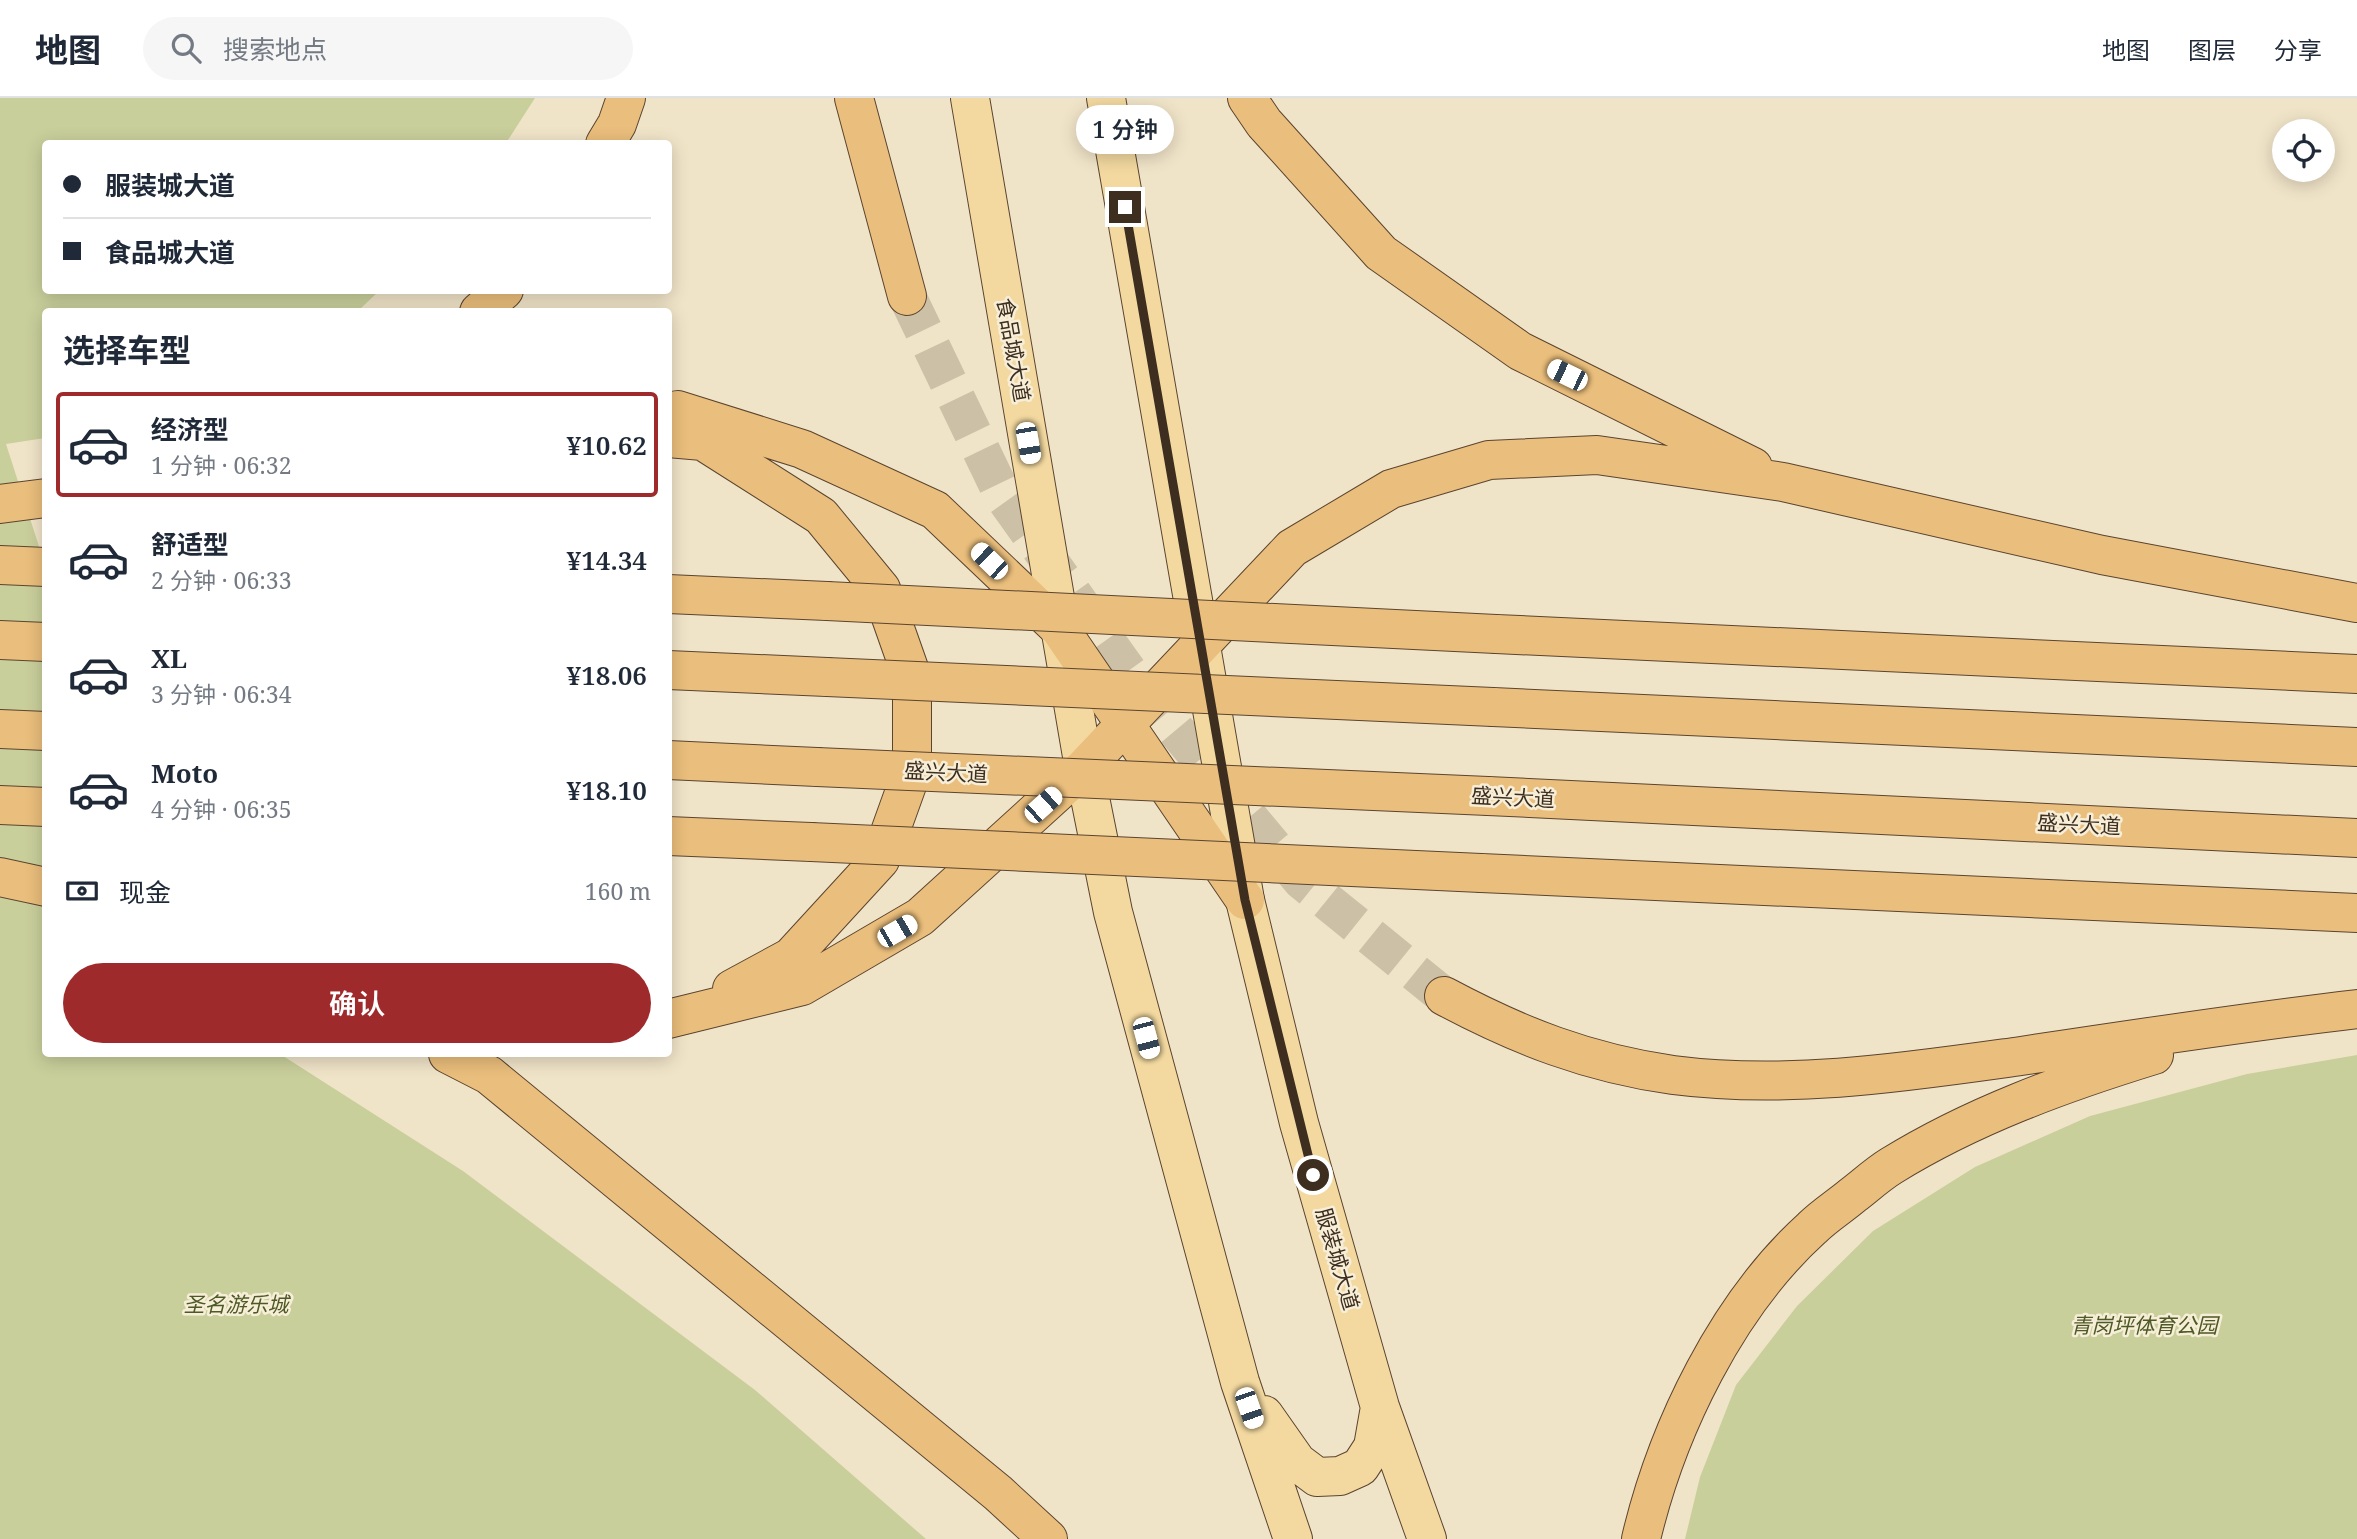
<!DOCTYPE html>
<html lang="zh">
<head>
<meta charset="utf-8">
<style>
  body { margin:0; font-family:"Noto Serif","Noto Sans SC",serif; background:#f6f6f7; color:#1f2937; height:100vh; display:flex; flex-direction:column; font-size:26px; white-space:nowrap }
  * { box-sizing:border-box; margin:0 }
  p { font-size:23px; color:#747a83 }
  .icon { flex:none; width:38px; height:38px; fill:none; stroke:currentColor; stroke-width:2; stroke-linecap:round; stroke-linejoin:round }
  .map { position:relative; flex:1; overflow:hidden }
  .details { position:absolute; left:42px; top:210px; width:630px; height:749px; display:flex; flex-direction:column; background:#fff; border-radius:7px; box-shadow:0 4px 18px #0003 }
  .details>* { flex:none }
  .hud { position:absolute; left:42px; top:42px; width:630px; height:154px; border-radius:7px; box-shadow:0 4px 18px #0003; display:grid; align-content:center; height:154px; padding:0 21px; background:#fff }
  .fabs { position:absolute; left:2272px; top:21px; display:grid; gap:14px }
  .fabs a { display:grid; place-items:center; width:63px; height:63px; border-radius:50%; background:#fff; box-shadow:0 4px 18px #0003; font-size:35px }
  .end { position:absolute; width:32px; height:32px; margin:-16px; border:9px solid #3d2e20; background:#fff; box-shadow:0 0 0 4px #fff }
  .from { border-radius:50% }
  .bubble { position:absolute; height:49px; border-radius:24px; background:#fff; box-shadow:0 4px 18px #0003; font-size:23px; font-weight:600; line-height:49px; text-align:center }
  .car { position:absolute; width:21px; height:42px; margin:-21px -10px; border-radius:9px; box-shadow:0 0 5px 2px #0007; background:linear-gradient(#fff 24%,#345 0 40%,#fff 0 76%,#345 0 86%,#fff 0) }
  .hud b { display:flex; align-items:center; gap:24px; height:66px; font-size:26px }
  .hud b+b { border-top:2px solid #e0e1e3 }
  .hud i { width:18px; height:18px; background:#1f2937 }
  ul { padding:0; list-style:none }
  li { display:flex; align-items:center; gap:21px; height:105px; margin:0 14px 10px; padding:0 7px; border:4px solid transparent; border-radius:7px }
  li div { flex:1 }
  li b { display:block; font-size:26px }
  li em { font-style:normal; font-weight:600 }
  li.on { border-color:#9e2a2b }
  li>.icon { width:63px; height:63px; stroke-width:1.5 }
  h2 { padding:0 21px; font-size:32px; line-height:84px }
  .pay { display:flex; align-items:center; gap:18px; height:77px; padding:0 21px; font-size:26px }
  .pay p { margin-inline-start:auto }
  .primary-button { display:flex; gap:14px; margin-top:auto; padding:14px 21px }
  .primary-button a { flex:1; height:80px; border-radius:42px; background:#9e2a2b; color:#fff; font-size:28px; font-weight:600; line-height:80px; text-align:center }
  header { display:flex; align-items:center; gap:42px; box-sizing:border-box; height:98px; padding:0 35px; background:#fff; border-bottom:2px solid #e0e1e3 }
  header strong { font-size:33px }
  nav { display:flex; gap:38px; margin-inline-start:auto; font-size:24px }
  .search { width:490px; height:63px; background:#f6f6f7; display:flex; align-items:center; gap:18px; box-sizing:border-box; padding:0 24px; border-radius:38px; color:#747a83; font-size:26px }
  .map>svg:first-child { display:block }
</style>
</head>
<body>
<header>
<strong>地图</strong>
<div class="search"><svg class="icon" aria-label="search" viewBox="0 0 24 24"><circle cx="10" cy="10" r="6"/><path d="M15 15l6 6"/></svg>搜索地点</div>
<nav><a>地图</a><a>图层</a><a>分享</a></nav>
</header>
<div class="map">
<svg width="2357" height="1441" viewBox="0 0 2357 1441">
  <rect width="100%" height="100%" fill="#f0e4c8"/>
  <path fill="#c9cf9b" d="M 0,0 L 535,0 L 506,45 L 46,46 L 46,192 L 379,193 L 358,213 L 46,214 L 45,340 L 6,346 L 45,467 L 46,956 L 280,956 L 463,1073 L 755,1292 L 926,1441 L 0,1441 Z
    M 2357,957 L 2357,1441 L 1685,1441 L 1700,1379 L 1736,1287 L 1797,1208 L 1873,1133 L 1975,1069 L 2090,1018 L 2247,976 Z"/>
  <g fill="none" stroke-linecap="round" stroke-linejoin="round">
    <path stroke="#ccc0a6" stroke-width="38" stroke-dasharray="38 19" stroke-linecap="butt" d="M 907,198 L 1003,398 L 1135,583 L 1302,783 L 1444,898"/>
    <defs>
      <path id="primary" d="M 970,0 L 1084,670 L 1113,814 L 1240,1284 L 1293,1441
        M 1106,0 L 1245,802 L 1299,1025 L 1380,1309 L 1427,1441
        M 1264,1317 L 1297,1364 L 1317,1379 L 1340,1378 L 1360,1369 L 1373,1349 L 1380,1309"/>
      <path id="trunk" d="M 854,0 L 907,198
        M 1247,0 L 1264,25 L 1381,155 L 1520,253 L 1753,369
        M 605,46 L 617,26 L 626,0
        M 479,214 L 504,192
        M 668,314 L 678,312 L 802,351 L 935,412 L 1060,531 L 1245,802
        M 668,340 L 703,343 L 821,418 L 881,491 L 912,579 L 912,673 L 880,762 L 791,859 L 732,891
        M 0,406 L 46,400
        M 0,467 L 46,469
        M 668,496 L 827,503
        M 1496,536 L 2357,576
        M 0,542 L 46,544
        M 668,572 L 827,579
        M 1493,609 L 2357,649
        M 0,631 L 46,633
        M 668,662 L 817,669
        M 1488,698 L 2357,740
        M 0,707 L 46,709
        M 668,738 L 811,744
        M 1481,775 L 2357,815
        M 0,779 L 46,789
        M 1444,898 C 1519,938 1588,965 1673,977 C 1789,992 1906,974 2021,958 C 2133,941 2245,924 2357,911
        M 668,921 L 802,888 L 920,819 L 1084,670 L 1292,450 L 1391,391 L 1489,362 L 1597,357 L 1783,384 L 2102,457 L 2357,505
        M 448,956 L 489,977 L 998,1395 L 1048,1441
        M 1641,1441 C 1667,1331 1727,1207 1812,1130 C 1824,1118 1840,1108 1853,1097 C 1866,1087 1878,1076 1891,1068 C 1972,1018 2063,985 2154,957"/>
    </defs>
    <use href="#primary" stroke="#5b4430" stroke-width="40"/>
    <use href="#trunk" stroke="#5b4430" stroke-width="40"/>
    <use href="#primary" stroke="#f3d9a0" stroke-width="38"/>
    <use href="#trunk" stroke="#eabe7c" stroke-width="38"/>
    <defs>
      <path id="trunk-bridge" d="M 827,503 L 1496,536
        M 827,579 L 1493,609
        M 817,669 L 1488,698
        M 811,744 L 1481,775"/>
    </defs>
    <use href="#trunk-bridge" stroke="#5b4430" stroke-width="40" stroke-linecap="butt"/>
    <use href="#trunk-bridge" stroke="#eabe7c" stroke-width="38"/>
  </g>
  <g fill="none" stroke-linecap="round" stroke-linejoin="round">
    <path stroke="#3d2e20" stroke-width="9" d="M 1125,109 L 1245,802 L 1313,1077"/>
  </g>
  <g text-anchor="middle" stroke-width="5" stroke-linejoin="round" paint-order="stroke">
    <g font-size="21" fill="#3d2e20" stroke="#f7eed8">
      <text transform="translate(1013 252) rotate(80)" y="7">食品城大道</text>
      <text transform="translate(946 675) rotate(3)" y="7">盛兴大道</text>
      <text transform="translate(1513 700) rotate(3)" y="7">盛兴大道</text>
      <text transform="translate(2079 727) rotate(3)" y="7">盛兴大道</text>
      <text transform="translate(1337 1161) rotate(74)" y="7">服装城大道</text>
    </g>
    <g font-size="21" font-style="italic" fill="#4d5a26" stroke="#f7eed8">
      <text x="236" y="1214">圣名游乐城</text>
      <text x="2144" y="1235">青岗坪体育公园</text>
    </g>
  </g>
</svg>
<div class="fabs">
<a><svg class="icon" aria-label="locate" viewBox="0 0 24 24"><circle cx="12" cy="12" r="6"/><path d="M12 2v4M12 18v4M2 12h4M18 12h4"/></svg></a>
</div>
<i class="end from" style="left:1313px;top:1077px"></i>
<i class="end" style="left:1125px;top:109px"></i>
<div class="bubble" style="left:1076px;top:7px;width:98px">1 分钟</div>
<i class="car" style="left:1567px;top:277px;rotate:296deg"></i>
<i class="car" style="left:1028px;top:345px;rotate:170deg"></i>
<i class="car" style="left:989px;top:463px;rotate:314deg"></i>
<i class="car" style="left:1043px;top:707px;rotate:48deg"></i>
<i class="car" style="left:897px;top:833px;rotate:60deg"></i>
<i class="car" style="left:1146px;top:940px;rotate:165deg"></i>
<i class="car" style="left:1249px;top:1310px;rotate:161deg"></i>
<div class="hud">
<b><i class="from"></i>服装城大道</b>
<b><i></i>食品城大道</b>
</div>
<section class="details">
<h2>选择车型</h2>
<ul>
<li class="on"><svg class="icon" aria-label="car" viewBox="0 0 24 24"><path d="M5 17H2v-5l4-1 3-4h7l3 4 3 1v5h-3M9 17h6M6 11h13"/><circle cx="7" cy="17" r="2"/><circle cx="17" cy="17" r="2"/></svg><div><b>经济型</b><p>1 分钟 · 06:32</p></div><em>¥10.62</em></li>
<li><svg class="icon" aria-label="car" viewBox="0 0 24 24"><path d="M5 17H2v-5l4-1 3-4h7l3 4 3 1v5h-3M9 17h6M6 11h13"/><circle cx="7" cy="17" r="2"/><circle cx="17" cy="17" r="2"/></svg><div><b>舒适型</b><p>2 分钟 · 06:33</p></div><em>¥14.34</em></li>
<li><svg class="icon" aria-label="car" viewBox="0 0 24 24"><path d="M5 17H2v-5l4-1 3-4h7l3 4 3 1v5h-3M9 17h6M6 11h13"/><circle cx="7" cy="17" r="2"/><circle cx="17" cy="17" r="2"/></svg><div><b>XL</b><p>3 分钟 · 06:34</p></div><em>¥18.06</em></li>
<li><svg class="icon" aria-label="car" viewBox="0 0 24 24"><path d="M5 17H2v-5l4-1 3-4h7l3 4 3 1v5h-3M9 17h6M6 11h13"/><circle cx="7" cy="17" r="2"/><circle cx="17" cy="17" r="2"/></svg><div><b>Moto</b><p>4 分钟 · 06:35</p></div><em>¥18.10</em></li>
</ul>
<div class="pay"><svg class="icon" aria-label="cash" viewBox="0 0 24 24"><path d="M3 7h18v10H3z"/><circle cx="12" cy="12" r="2"/></svg>现金<p>160 m</p></div>
<div class="primary-button"><a>确认</a></div>
</section>
</div>
</body>
</html>
